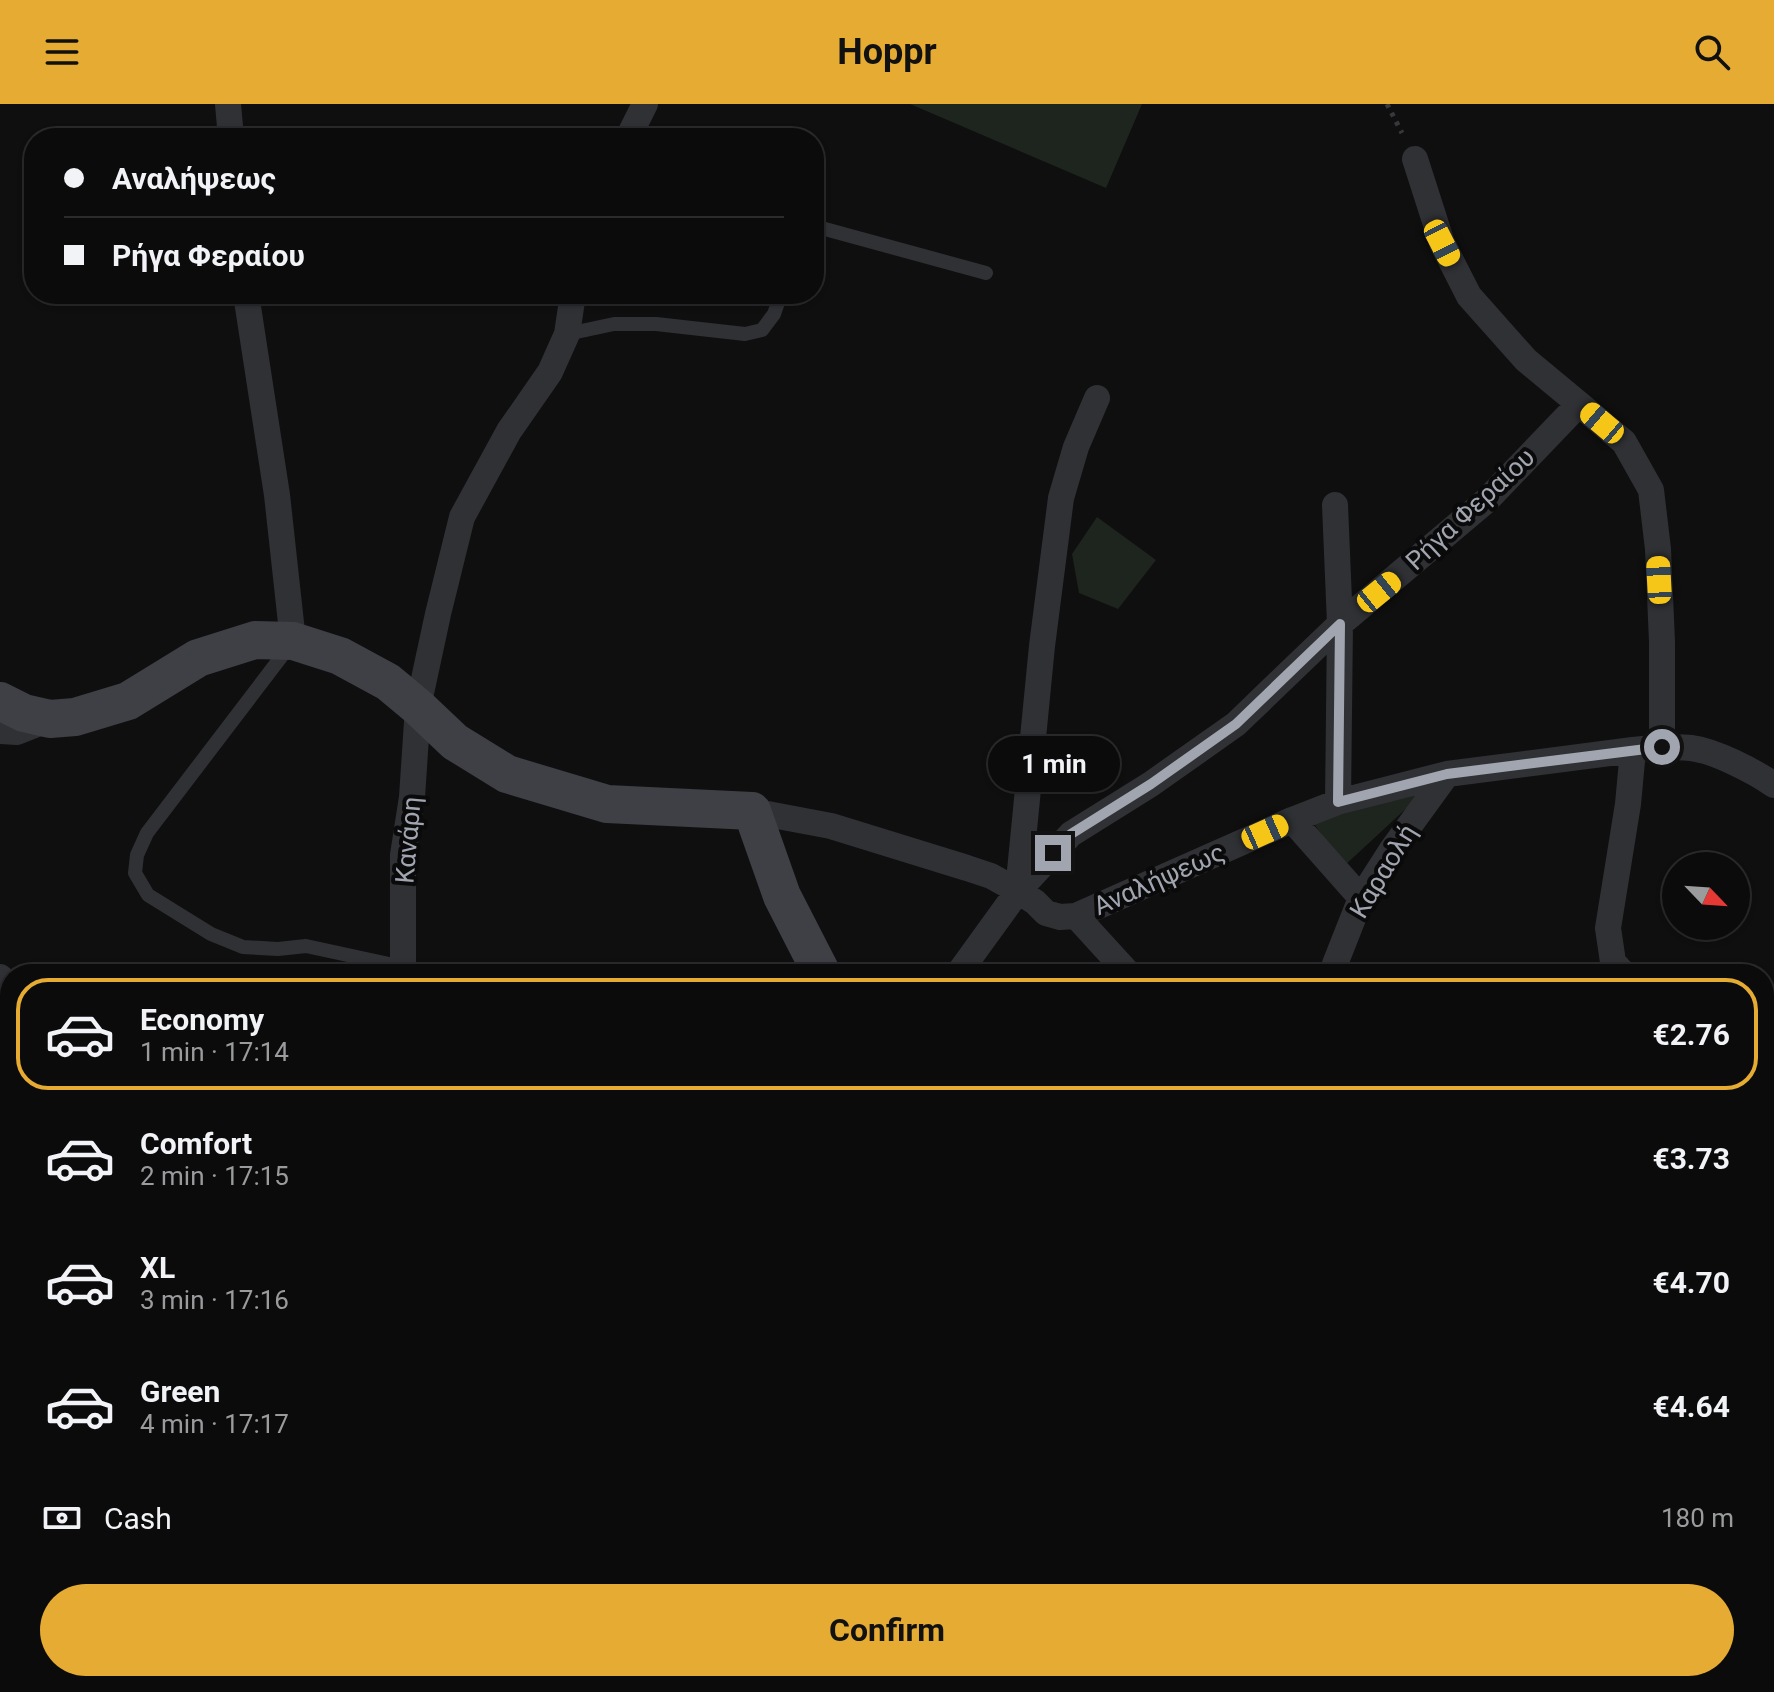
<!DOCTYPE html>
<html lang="en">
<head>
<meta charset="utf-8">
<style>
  body { margin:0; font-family:Roboto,sans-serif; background:#19191a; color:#f1f3f6; height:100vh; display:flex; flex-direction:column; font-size:30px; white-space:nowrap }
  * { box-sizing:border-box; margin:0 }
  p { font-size:26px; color:#9a9b9d }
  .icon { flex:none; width:44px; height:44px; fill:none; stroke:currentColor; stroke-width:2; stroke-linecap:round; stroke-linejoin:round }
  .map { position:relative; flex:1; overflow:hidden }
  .drawer { position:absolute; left:0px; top:860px; width:1774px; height:728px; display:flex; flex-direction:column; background:#0b0b0c; border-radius:32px 32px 0 0; box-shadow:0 2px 6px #0004,0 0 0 2px #2b2b2d }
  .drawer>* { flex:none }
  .banner { position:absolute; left:24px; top:24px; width:800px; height:176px; border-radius:32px; box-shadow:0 2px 6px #0004,0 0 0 2px #2b2b2d; display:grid; align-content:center; height:176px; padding:0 40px; background:#0b0b0c }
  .needle { width:52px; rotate:115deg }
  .controls { position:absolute; left:1662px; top:748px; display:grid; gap:16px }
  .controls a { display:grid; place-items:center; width:88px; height:88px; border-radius:50%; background:#0b0b0c; box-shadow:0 2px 6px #0004,0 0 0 2px #2b2b2d; font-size:40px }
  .end { position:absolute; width:36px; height:36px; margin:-18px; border:10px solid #a1a5b0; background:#111; box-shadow:0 0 0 4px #111 }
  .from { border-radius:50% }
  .bubble { position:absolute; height:56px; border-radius:28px; background:#0b0b0c; box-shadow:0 2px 6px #0004,0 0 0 2px #2b2b2d; font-size:26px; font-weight:700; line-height:56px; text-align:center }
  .car { position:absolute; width:24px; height:48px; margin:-24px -12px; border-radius:10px; box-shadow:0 0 6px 2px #0007; background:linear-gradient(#f5c518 24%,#345 0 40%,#f5c518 0 76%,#345 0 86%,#f5c518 0) }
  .banner b { display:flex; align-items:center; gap:28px; height:76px; font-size:30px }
  .banner b+b { border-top:2px solid #2b2b2d }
  .banner i { width:20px; height:20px; background:#f1f3f6 }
  ul { padding:14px 0 0; list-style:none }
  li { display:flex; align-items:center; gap:24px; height:112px; margin:0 16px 12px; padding:0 24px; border:4px solid transparent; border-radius:32px }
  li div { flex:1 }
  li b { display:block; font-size:30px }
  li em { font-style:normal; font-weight:700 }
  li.selected { border-color:#e5ab32 }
  li>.icon { width:72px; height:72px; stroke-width:1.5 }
  .pay { display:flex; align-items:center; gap:20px; height:88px; padding:0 40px; font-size:30px }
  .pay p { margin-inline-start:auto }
  .action { display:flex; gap:16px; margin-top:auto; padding:16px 40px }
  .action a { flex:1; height:92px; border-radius:48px; background:#e5ab32; color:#111; font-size:32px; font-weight:700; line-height:92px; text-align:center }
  header { display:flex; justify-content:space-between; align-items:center; height:104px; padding:0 40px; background:#e5ab32; color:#111; font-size:36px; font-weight:700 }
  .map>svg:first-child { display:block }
</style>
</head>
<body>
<header><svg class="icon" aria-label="menu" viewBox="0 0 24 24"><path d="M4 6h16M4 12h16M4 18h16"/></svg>Hoppr<svg class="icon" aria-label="search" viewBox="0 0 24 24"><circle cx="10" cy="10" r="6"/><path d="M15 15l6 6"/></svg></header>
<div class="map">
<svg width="1774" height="1588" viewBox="0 0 1774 1588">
  <rect width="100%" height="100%" fill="#0f0f10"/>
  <path fill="#1e241e" d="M 910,0 L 1142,0 L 1106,84 Z
    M 1097,413 L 1156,456 L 1118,505 L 1079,489 L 1072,450 Z
    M 1424,688 L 1343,763 L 1313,718 Z
    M 10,1496 L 10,1578 L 66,1578 L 67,1588 L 0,1588 L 0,1497 Z"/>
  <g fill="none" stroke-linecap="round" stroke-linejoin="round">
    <path stroke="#36383c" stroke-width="5" stroke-dasharray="4 6" stroke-linecap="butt" d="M 1387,0 L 1402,29"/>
    <path stroke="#303135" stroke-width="14" d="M 814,122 L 986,169
      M 567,230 L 614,220 L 656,220 L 745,230 L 762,226 L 774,210 L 781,190
      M 291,540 L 147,729 L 137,751 L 135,769 L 148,791 L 211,830 L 243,843 L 278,845 L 306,842 L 403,863"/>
    <path stroke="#303135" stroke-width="26" d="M 228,0 L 231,34
      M 628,34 L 645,0
      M 1415,55 L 1442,139 L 1469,192 L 1526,256 L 1579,300
      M 246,190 L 277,391 L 293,537
      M 1335,401 L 1340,520 L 1338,698
      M 0,627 L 17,628 L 50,615
      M 752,707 L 831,722 L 967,764 L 991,772 L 1018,787 L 1035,798 L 1046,809 L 1060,813 L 1076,812 L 1292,716 L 1338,698 L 1447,670 L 1633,646 C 1652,644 1672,642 1691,644 C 1715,647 1754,667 1774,681
      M 1292,716 L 1361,794
      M 1018,787 L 1042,542 L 1061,394 L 1076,343 L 1097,294
      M 1076,812 L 1129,870
      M 403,870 L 403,751 L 412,693 L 418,603 L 438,510 L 462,413 L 509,327 L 550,268 L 567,230 L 573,190
      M 958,870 L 1018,787 L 1071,730 L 1151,680 L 1236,620 L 1340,520 L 1487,396 L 1579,300 L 1624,338 L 1651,386 L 1658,445 L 1662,538 L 1662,643
      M 1332,870 L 1335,860 L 1361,794 L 1391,747 L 1447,670
      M 1624,870 L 1613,858 L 1608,824 L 1628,700 L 1633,646
      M 0,873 L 10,882
      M 1764,1066 L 1774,1087
      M 0,1361 L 10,1344
      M 1765,1561 L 1767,1519 L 1774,1494
      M 101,1578 L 101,1588
      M 1024,1578 L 1034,1583 L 1039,1588
      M 570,1588 L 572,1578
      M 734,1588 L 739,1578
      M 947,1588 L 975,1578
      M 1584,1588 L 1587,1578"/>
    <path stroke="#3e4045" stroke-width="38" d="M 0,597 L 24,609 L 50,615 L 75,613 L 128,597 L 198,554 L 255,536 L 293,537 L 340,552 L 388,578 L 418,603 L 455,638 L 507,670 L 607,700 L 752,707 L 782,792 L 822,870
      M 980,1578 L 981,1588"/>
  </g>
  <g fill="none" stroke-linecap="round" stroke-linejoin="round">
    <path stroke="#a1a5b0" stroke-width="10" d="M 1053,749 L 1071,730 L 1151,680 L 1236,620 L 1340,520 L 1338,698 L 1447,670 L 1662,643"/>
  </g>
  <g text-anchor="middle" stroke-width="8" stroke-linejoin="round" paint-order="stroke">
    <g font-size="26" fill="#a1a5b0" stroke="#0a0a0b">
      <text transform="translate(1470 405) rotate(-43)" y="9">Ρήγα Φεραίου</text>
      <text transform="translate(408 736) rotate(-85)" y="9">Κανάρη</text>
      <text transform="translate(1383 767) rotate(-59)" y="9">Καραολή</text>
      <text transform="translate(1159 775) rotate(-24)" y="9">Αναλήψεως</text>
    </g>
  </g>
</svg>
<div class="controls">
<a><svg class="needle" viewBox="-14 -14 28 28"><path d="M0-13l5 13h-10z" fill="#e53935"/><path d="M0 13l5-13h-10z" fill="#9a9b9d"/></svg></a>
</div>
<i class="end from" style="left:1662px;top:643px"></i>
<i class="end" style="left:1053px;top:749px"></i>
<div class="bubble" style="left:988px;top:632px;width:132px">1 min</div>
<i class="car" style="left:1442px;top:139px;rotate:153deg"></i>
<i class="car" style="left:1602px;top:319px;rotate:310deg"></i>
<i class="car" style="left:1659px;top:476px;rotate:357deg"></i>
<i class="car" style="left:1379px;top:488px;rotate:51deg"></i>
<i class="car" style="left:1265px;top:728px;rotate:66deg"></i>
<div class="banner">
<b><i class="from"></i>Αναλήψεως</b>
<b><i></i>Ρήγα Φεραίου</b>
</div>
<section class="drawer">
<ul>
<li class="selected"><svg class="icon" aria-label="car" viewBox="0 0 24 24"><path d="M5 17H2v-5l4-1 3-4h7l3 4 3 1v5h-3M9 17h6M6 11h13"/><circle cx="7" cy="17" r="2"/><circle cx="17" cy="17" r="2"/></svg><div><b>Economy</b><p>1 min · 17:14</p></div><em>€2.76</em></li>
<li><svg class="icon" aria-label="car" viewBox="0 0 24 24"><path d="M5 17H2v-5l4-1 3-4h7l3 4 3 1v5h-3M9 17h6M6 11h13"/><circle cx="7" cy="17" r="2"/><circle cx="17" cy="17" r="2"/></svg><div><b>Comfort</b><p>2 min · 17:15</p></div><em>€3.73</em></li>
<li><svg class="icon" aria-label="car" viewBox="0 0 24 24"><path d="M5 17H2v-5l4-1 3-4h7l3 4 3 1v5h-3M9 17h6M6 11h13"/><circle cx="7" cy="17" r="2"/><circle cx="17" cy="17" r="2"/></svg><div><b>XL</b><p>3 min · 17:16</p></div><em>€4.70</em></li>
<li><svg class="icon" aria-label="car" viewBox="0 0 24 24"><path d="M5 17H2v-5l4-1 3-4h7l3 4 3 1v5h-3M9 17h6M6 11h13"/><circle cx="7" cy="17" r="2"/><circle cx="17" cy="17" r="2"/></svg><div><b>Green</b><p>4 min · 17:17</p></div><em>€4.64</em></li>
</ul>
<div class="pay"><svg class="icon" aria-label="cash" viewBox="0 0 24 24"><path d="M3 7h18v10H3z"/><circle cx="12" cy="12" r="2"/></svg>Cash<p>180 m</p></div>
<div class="action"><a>Confirm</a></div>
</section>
</div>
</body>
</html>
